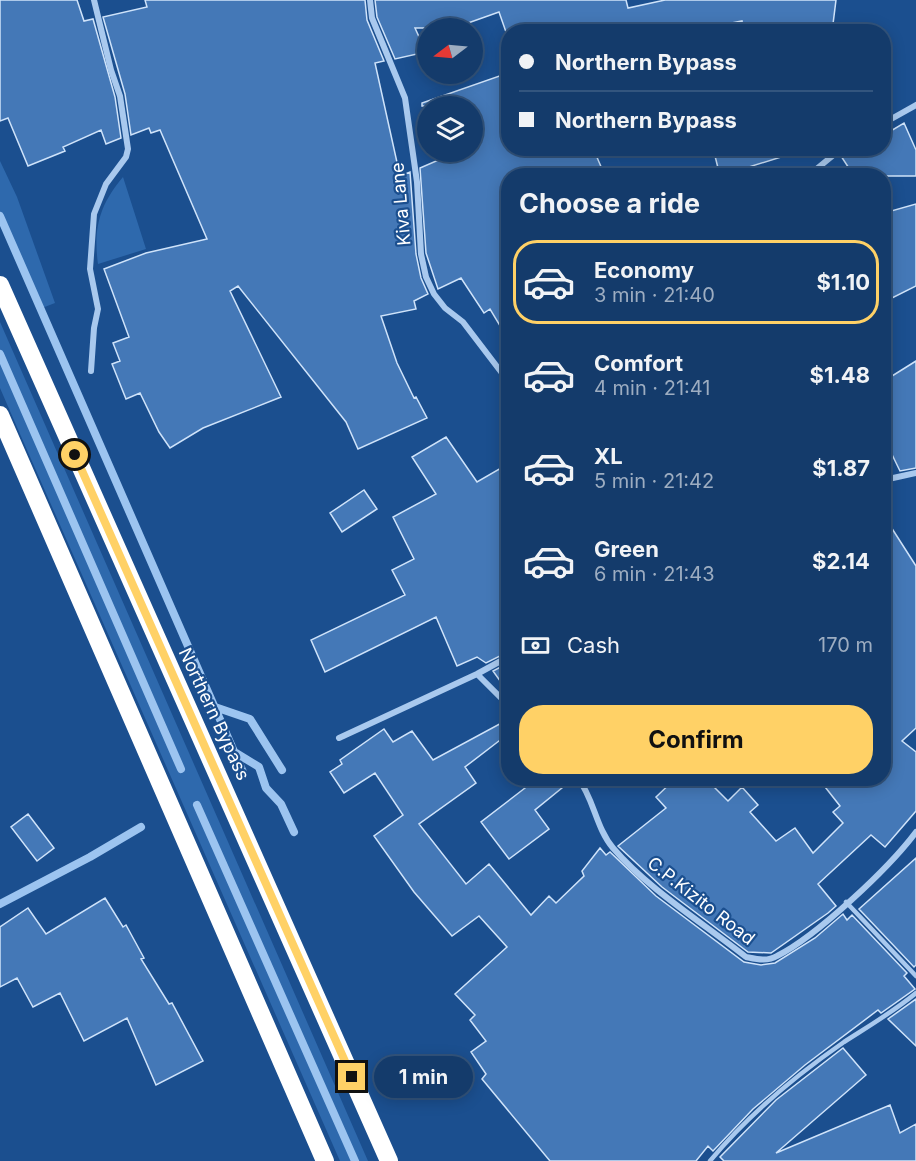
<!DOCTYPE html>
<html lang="en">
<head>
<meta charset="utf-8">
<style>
  body { margin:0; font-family:Inter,sans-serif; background:#214673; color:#f1f3f6; height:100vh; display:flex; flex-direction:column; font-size:22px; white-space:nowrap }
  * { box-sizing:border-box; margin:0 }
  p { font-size:20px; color:#9dadc1 }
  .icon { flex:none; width:33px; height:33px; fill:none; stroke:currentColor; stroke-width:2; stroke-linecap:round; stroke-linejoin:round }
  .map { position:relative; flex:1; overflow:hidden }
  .details { position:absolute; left:501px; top:168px; width:390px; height:618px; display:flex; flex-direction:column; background:#143b6b; border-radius:24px; box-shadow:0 3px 15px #0003,0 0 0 2px #33557e }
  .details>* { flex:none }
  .guide { position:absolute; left:501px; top:24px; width:390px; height:132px; border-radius:24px; box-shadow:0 3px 15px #0003,0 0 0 2px #33557e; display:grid; align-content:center; height:132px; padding:0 18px; background:#143b6b }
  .needle { width:39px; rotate:254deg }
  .fabs { position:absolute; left:417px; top:18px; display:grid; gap:12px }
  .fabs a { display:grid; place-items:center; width:66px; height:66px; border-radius:50%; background:#143b6b; box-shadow:0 3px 15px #0003,0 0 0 2px #33557e; font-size:30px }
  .end { position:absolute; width:27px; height:27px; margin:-14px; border:8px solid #ffd166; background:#111; box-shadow:0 0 0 3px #111 }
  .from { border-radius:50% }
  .bubble { position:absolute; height:42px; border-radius:21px; background:#143b6b; box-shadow:0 3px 15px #0003,0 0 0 2px #33557e; font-size:20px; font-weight:700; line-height:42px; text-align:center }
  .guide b { display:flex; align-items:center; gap:21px; height:57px; font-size:22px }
  .guide b+b { border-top:2px solid #33557e }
  .guide i { width:15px; height:15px; background:#f1f3f6 }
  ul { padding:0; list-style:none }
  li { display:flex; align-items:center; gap:18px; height:84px; margin:0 12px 9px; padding:0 6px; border:3px solid transparent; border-radius:24px }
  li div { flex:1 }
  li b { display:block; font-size:22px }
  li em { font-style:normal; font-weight:700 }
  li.selected { border-color:#ffd166 }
  li>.icon { width:54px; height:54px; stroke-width:1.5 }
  h2 { padding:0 18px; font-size:27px; line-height:72px }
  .pay { display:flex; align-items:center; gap:15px; height:66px; padding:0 18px; font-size:22px }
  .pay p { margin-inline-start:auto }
  .primary-button { display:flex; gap:12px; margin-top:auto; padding:12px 18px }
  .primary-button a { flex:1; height:69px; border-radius:24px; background:#ffd166; color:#111; font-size:24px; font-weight:700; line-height:69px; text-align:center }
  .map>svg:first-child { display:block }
</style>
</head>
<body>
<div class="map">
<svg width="916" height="1161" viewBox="0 0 916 1161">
  <rect width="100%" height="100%" fill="#1b4f8f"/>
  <path fill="#2e69ad" d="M 0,161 L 17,197 L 55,303 L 42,308 L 0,212 Z
    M 123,177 L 146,249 L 98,264 C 93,228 100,204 123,177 Z
    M 0,322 L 368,1161 L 340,1161 L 20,434 L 0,388 Z"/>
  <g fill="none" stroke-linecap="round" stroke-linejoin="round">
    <path stroke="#9cc4f0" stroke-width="8" d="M 0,216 L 243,772
      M 0,354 L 181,769
      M 215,707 L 250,719 L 282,770
      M 236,753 L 259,767 L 266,788 L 281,804 L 294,832
      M 197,805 L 355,1161
      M 0,904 L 90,857 L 141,827"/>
  </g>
  <path fill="#4478b7" stroke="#cfe3fa" stroke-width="1.5" d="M 0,0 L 77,0 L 84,21 L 93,19 L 115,97 L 121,138 L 106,144 L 101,130 L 63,147 L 65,151 L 28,166 L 8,118 L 0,121 Z
    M 145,0 L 365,0 L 367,20 L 384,61 L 375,63 L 400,176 L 410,172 L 416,254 L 421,278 L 428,294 L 414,301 L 416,309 L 381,316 L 397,363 L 414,398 L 416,397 L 427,418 L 358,449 L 346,422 L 238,286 L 230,291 L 281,397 L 203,428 L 170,448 L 159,432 L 140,393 L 126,399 L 112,364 L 120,361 L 113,343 L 129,337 L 104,269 L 146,253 L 207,239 L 160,130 L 151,133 L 149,128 L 131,135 L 125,94 L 103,17 L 147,7 Z
    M 375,0 L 626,0 L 628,8 L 665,0 L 836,0 L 832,32 L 744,32 L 742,21 L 687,32 L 506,32 L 499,12 L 454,28 L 415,28 L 426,52 L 395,59 L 377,17 Z
    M 508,73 L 508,148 L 593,148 L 605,176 L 508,176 L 508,339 L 490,309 L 484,313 L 461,278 L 438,289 L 426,253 L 420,168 L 457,152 L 472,152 L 472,106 L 422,106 L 422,103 Z
    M 904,123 L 916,150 L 916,176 L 854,176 L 841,156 L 847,148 L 884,148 L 884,135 Z
    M 713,148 L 793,148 L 794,153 L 720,176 Z
    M 916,204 L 916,286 L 884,302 L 884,213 Z
    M 916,361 L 916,468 L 900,471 L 884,438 L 884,381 Z
    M 446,437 L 477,482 L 501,468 L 508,481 L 508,652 L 486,663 L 477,657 L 457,666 L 436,617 L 325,672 L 311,640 L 405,595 L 392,570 L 414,559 L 393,517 L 436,494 L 412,457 Z
    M 364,490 L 377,509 L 342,532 L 330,513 Z
    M 884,516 L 916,566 L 916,728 L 902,741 L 916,752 L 916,811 L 885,847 L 871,835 L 818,884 L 836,906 L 828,913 L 771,953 L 748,952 L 662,887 L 618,846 L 666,808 L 656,797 L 676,778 L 705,778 L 728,801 L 742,787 L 758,805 L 750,812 L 776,841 L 795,828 L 813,853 L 843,823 L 833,812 L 840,806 L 818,778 L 884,778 Z
    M 508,663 L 508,692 L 493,671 Z
    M 507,720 L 508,734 L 465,767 L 476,783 L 419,824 L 466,884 L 489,864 L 531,915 L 549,896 L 556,903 L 584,876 L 582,871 L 600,848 L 606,855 L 610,852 L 656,896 L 744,962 L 761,965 L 775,963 L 815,938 L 843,914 L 847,920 L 852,915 L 907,973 L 904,976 L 915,989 L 881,1013 L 878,1010 L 805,1065 L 753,1109 L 713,1151 L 708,1146 L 696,1161 L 550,1161 L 482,1079 L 486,1074 L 471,1052 L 486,1041 L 470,1020 L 475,1015 L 455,994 L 507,947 L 479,916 L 452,936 L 414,892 L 374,836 L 403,815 L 375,773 L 344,793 L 330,772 L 342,764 L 340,760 L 384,729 L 393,742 L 412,731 L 433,760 Z
    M 538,778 L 573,779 L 535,810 L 549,829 L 509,859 L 481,822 Z
    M 28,814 L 54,848 L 37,861 L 11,827 Z
    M 916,858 L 916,965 L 914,967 L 859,909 Z
    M 105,898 L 123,927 L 126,925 L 144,958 L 141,959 L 169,1004 L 172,1003 L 203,1061 L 156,1085 L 127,1018 L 84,1041 L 60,993 L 33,1007 L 17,978 L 0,987 L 0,927 L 28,908 L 46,934 Z
    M 916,999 L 916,1046 L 888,1019 Z
    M 843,1048 L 866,1075 L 776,1153 L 890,1105 L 900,1133 L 916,1124 L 916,1161 L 724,1161 L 720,1157 L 776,1100 Z"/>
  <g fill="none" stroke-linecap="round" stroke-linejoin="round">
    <path stroke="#a9c9ee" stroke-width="4.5" d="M 846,902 L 916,976
      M 710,1161 C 748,1115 795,1076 844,1042 C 869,1026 893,1012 916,993"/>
    <path stroke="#a9c9ee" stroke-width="6" d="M 370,0 L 372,18 L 405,98 L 417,182 L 421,254 L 426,277 L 434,294 L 445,308 L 463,322 L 508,381
      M 884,123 L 916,105
      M 808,176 L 842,148
      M 91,371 L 94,328 L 98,309 L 90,269 L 94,214 L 106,184 L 126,157 L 128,149 L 120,96 L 111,70 L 94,0
      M 884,480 L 916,473
      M 477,674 L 508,705
      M 339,738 L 477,674 L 508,657
      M 578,778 C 594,799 596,828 613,848 C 648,889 703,923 746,957 C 756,959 767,962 777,956 C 817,936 889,868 916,832"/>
    <path stroke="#fff" stroke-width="18" d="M 0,285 L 389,1161
      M 0,415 L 325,1161"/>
  </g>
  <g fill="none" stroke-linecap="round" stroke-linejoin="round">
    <path stroke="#ffd166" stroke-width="8" d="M 75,455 L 352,1077"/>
  </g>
  <g text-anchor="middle" stroke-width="4.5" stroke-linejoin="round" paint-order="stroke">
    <g font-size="18" fill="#fff" stroke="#1b4f8f">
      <text transform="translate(401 204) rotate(-95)" y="6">Kiva Lane</text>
      <text transform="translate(214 714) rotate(65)" y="6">Northern Bypass</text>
      <text transform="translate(701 901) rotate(38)" y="6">C.P.Kizito Road</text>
    </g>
  </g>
</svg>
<div class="fabs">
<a><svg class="needle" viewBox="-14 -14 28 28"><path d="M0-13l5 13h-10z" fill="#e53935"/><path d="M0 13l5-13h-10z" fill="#9dadc1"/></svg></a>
<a><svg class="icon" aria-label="layers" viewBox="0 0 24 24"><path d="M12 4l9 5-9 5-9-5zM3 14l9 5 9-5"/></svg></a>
</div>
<i class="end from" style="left:75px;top:455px"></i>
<i class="end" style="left:352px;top:1077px"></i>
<div class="bubble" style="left:374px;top:1056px;width:99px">1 min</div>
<div class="guide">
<b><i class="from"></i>Northern Bypass</b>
<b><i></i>Northern Bypass</b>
</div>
<section class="details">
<h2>Choose a ride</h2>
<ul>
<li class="selected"><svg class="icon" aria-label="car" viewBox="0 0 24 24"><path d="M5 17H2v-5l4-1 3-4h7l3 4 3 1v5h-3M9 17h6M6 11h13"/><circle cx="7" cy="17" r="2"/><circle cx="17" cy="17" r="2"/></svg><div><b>Economy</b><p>3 min · 21:40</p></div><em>$1.10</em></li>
<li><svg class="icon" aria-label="car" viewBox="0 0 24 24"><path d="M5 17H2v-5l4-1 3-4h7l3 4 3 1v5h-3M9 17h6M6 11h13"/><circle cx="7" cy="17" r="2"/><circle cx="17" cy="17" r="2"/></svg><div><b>Comfort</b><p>4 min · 21:41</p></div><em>$1.48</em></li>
<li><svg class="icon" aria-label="car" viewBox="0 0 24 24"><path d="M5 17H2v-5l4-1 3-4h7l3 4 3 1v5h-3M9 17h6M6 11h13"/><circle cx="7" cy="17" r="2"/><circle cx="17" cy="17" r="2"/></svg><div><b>XL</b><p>5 min · 21:42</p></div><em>$1.87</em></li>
<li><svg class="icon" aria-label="car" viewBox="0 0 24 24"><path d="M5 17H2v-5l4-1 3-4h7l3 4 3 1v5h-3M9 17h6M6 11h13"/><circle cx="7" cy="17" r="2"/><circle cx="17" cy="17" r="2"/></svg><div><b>Green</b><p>6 min · 21:43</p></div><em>$2.14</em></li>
</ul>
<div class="pay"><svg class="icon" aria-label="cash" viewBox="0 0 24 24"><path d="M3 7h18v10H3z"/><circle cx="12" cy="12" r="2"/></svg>Cash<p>170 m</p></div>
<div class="primary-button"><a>Confirm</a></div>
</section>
</div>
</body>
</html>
